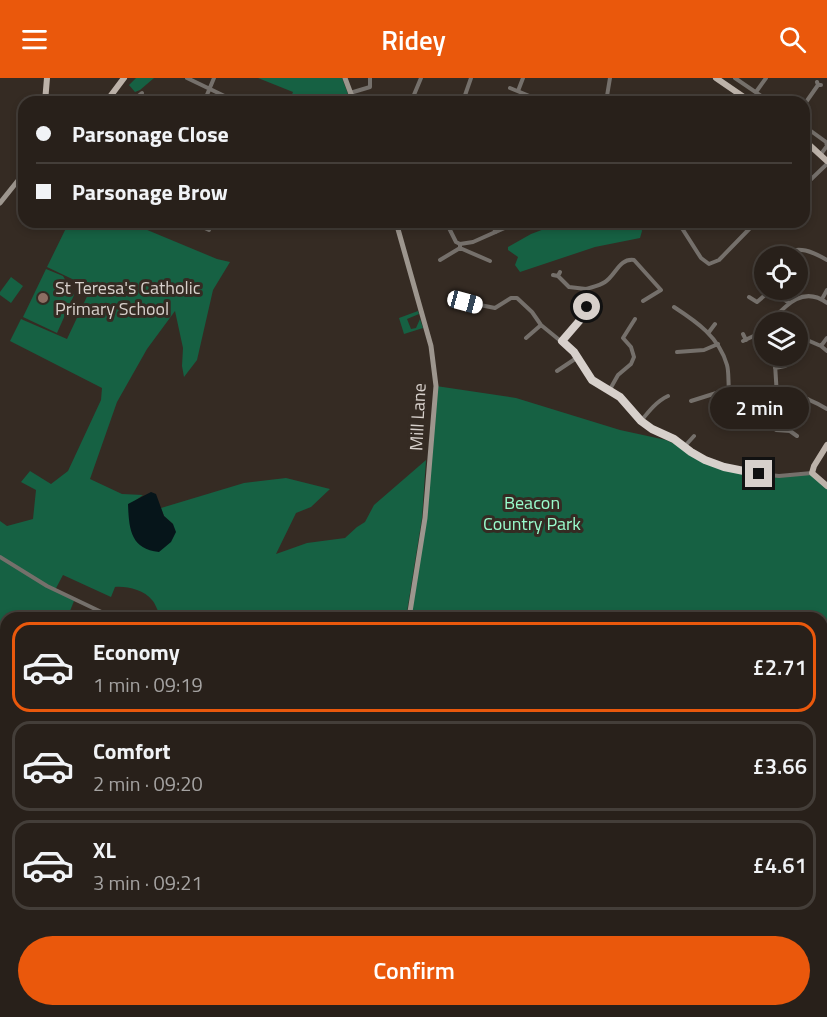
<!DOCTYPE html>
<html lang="en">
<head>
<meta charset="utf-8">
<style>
  body { margin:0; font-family:"Titillium Web",sans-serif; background:#302823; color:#f1f3f6; height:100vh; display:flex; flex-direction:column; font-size:22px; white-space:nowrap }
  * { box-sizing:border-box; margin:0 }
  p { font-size:20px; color:#a5a3a2 }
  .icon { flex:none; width:33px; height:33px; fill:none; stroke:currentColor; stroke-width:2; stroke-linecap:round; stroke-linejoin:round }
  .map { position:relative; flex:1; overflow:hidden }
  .panel { position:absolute; left:0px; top:534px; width:828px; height:405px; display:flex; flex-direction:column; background:#28201a; border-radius:18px 18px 0 0; box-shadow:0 3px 9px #0003,0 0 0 2px #443e39 }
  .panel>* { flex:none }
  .top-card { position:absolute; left:18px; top:18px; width:792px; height:132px; border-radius:18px; box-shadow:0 3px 9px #0003,0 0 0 2px #443e39; display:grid; align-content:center; height:132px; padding:0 18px; background:#28201a }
  .fabs { position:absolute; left:754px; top:168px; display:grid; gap:12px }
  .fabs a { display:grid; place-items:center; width:54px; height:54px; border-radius:50%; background:#28201a; box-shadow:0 3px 9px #0003,0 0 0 2px #443e39; font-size:30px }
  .end { position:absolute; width:27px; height:27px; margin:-14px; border:8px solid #d7d0cb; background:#111; box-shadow:0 0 0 3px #111 }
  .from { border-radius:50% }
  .bubble { position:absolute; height:42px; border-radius:21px; background:#28201a; box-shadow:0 3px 9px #0003,0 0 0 2px #443e39; font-size:20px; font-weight:600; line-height:42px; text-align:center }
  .car { position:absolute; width:18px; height:36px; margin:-18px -9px; border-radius:8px; box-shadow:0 0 4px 2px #0007; background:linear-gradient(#fff 24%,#345 0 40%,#fff 0 76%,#345 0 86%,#fff 0) }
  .top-card b { display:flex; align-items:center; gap:21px; height:57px; font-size:22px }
  .top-card b+b { border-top:2px solid #443e39 }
  .top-card i { width:15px; height:15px; background:#f1f3f6 }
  ul { padding:10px 0 0; list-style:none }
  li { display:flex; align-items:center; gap:18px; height:90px; margin:0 12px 9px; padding:0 6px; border:3px solid #443e39; border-radius:18px }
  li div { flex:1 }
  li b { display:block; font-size:22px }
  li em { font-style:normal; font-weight:600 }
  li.on { border-color:#ea580c }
  li>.icon { width:54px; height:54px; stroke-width:1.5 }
  .button { display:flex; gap:12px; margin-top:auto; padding:12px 18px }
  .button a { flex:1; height:69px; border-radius:36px; background:#ea580c; color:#fff; font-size:24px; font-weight:600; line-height:69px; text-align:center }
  header { display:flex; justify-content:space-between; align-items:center; height:78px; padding:0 18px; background:#ea580c; color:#fff; font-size:27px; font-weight:600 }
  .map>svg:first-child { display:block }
</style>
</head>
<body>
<header><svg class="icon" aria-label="menu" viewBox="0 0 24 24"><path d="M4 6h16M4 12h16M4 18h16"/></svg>Ridey<svg class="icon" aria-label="search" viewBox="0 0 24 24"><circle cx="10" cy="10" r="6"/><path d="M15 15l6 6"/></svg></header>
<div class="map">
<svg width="827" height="939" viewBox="0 0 827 939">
  <rect width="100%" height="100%" fill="#352b23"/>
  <path fill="#166143" d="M 136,0 L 154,0 L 140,12 L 135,14 L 129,7 Z
    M 258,0 L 342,0 L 351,24 L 289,24 L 293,14 Z
    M 69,144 L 128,144 L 217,181 L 230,184 L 213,212 L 197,282 L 184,299 L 182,288 L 183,270 L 175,233 L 147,271 L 117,324 L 90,401 L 122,416 L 143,417 L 132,425 L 173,446 L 164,438 L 161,430 L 244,405 L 286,400 L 330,411 L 311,429 L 296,435 L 276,476 L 307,465 L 345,460 L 357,449 L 365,444 L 374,427 L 426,382 L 422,440 L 406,540 L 156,540 L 159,535 C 157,531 155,525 152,522 C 144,512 127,508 115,509 L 111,519 L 63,497 L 55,512 L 74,523 L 68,538 L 72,540 L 6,540 L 6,933 L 231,933 L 228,939 L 0,939 L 0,443 L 7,448 L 33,441 L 36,412 L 21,404 L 30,393 L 51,406 L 68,393 L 101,322 L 102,310 L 10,263 L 21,241 L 67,261 L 91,210 L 47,189 Z
    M 563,144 L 640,144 L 642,153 L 640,160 L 595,169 L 520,194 L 515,187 L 518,179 L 508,172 L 508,169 L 531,156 Z
    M 46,191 L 63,198 L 74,217 L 57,255 L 23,239 Z
    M 11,199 L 23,208 L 11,225 L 0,217 L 0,214 Z
    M 418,233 L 419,236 L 407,241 L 411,251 L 416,250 L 420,241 L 423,250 L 404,256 L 399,240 Z
    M 436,308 L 516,320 L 620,352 L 666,362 L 724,389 L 779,398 L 812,395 L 827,408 L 827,798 L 822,812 L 822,540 L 409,540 L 425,440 Z
    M 822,862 L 827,864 L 827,939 L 789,939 L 791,933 L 822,933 Z
    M 340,933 L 785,933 L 783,939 L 341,939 Z"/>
  <path fill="#06151a" d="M 151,414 L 156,416 L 164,438 L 173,446 L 176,454 L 171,464 L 159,474 C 130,471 129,450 128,426 Z
    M 0,571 L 6,580 L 6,608 L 0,604 Z"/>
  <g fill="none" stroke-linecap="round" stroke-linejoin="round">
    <path stroke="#75706b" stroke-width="4" d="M 187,0 L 237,24
      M 735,0 L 770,24
      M 817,4 L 818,7 L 821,7
      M 510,10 L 544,24
      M 518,13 L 523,0
      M 756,14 L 766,0
      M 350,15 L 370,9 L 370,0
      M 137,19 L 142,24
      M 463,23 L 471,0
      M 131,24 L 142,15
      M 204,24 L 214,0
      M 411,24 L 421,0
      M 454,24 L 467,24
      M 580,24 L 581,21
      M 606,24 L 610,0
      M 804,27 L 818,7
      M 804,48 L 826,64 L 827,68 L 821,76
      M 804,108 L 827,86
      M 192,144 L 209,152
      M 446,144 L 456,164 L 460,166
      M 490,144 L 496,154
      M 678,144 L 701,180 L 709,186 L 719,182 L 756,144
      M 460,170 L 490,183
      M 784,178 C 796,165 815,175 827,182
      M 440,182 L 460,170 L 460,166 L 473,164 L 518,144
      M 553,197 L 558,198 L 560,194
      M 558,198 L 569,209 L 586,211 C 589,240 580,241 562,263
      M 586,211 C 592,209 599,208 605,204 C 616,197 619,180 634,182 L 661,212 L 643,223
      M 770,212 L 788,224
      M 463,218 L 462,221 L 465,224 L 495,230 L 511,220 L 517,220 L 532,234 L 541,247 L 574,274 L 592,302 L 625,323 L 641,343 L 652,351 L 674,361 L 691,374 L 724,389 L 759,396 L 779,398 L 812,395
      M 749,219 L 757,224 L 771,212
      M 822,221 L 827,212
      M 674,229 C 697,244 719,259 727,287 C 729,294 728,303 729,311 C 750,334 770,314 796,318 C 808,320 817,325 827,331
      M 770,244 C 785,228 803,207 827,225
      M 709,254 L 715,246
      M 743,256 L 746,262
      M 526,260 L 541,247
      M 827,260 L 821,268 L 827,273
      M 807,262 L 821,268
      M 743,263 L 760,255 L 765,250
      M 677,274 L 704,272 L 718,266
      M 775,286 L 777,318
      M 775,290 L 785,288
      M 557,293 L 578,279
      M 609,313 L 618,297 L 631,286 L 634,279 L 631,269 L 623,260 L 635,241
      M 691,323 L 729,311
      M 641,343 C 649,333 657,323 668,318
      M 776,352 L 790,353 L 797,358
      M 790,353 L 808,321
      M 684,369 L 694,358
      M 0,479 L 47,508 L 114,540"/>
    <path stroke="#9d968e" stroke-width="5" d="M 345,0 L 354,24
      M 0,125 L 24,95
      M 396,144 L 431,268 L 436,308 L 425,440 L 409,540
      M 338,933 L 339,939"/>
    <path stroke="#bcb2a9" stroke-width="6" d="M 716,0 L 751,24
      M 45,24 L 47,0
      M 106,24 L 124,0
      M 804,62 L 827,83
      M 827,367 L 814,388 L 812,395 L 827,408
      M 822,812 L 827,798
      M 822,839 L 827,827
      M 783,939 L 785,933"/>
  </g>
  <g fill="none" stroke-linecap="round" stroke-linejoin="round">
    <path stroke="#d7d0cb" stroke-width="8" d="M 587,229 L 587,234 L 562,263 L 574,274 L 592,302 L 620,319 L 641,343 L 652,351 L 674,361 L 691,374 L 705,382 L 724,389 L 759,396"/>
  </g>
  <circle fill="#8d6e63" stroke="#352b23" stroke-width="2" cx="43" cy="220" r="6"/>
  <g text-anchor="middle" stroke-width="6" stroke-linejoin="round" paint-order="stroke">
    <g font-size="18" fill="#d7d0cb" stroke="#352b23" text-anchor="start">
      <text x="55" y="216">St Teresa's Catholic<tspan x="55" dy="21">Primary School</tspan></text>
    </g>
    <g font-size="18" fill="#d7d0cb" stroke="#352b23">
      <text transform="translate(418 339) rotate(-87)" y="6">Mill Lane</text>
    </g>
    <g font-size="18" fill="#99fccc" stroke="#352b23">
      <text x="532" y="431">Beacon<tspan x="532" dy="21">Country Park</tspan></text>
    </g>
  </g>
</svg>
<div class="fabs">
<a><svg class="icon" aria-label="locate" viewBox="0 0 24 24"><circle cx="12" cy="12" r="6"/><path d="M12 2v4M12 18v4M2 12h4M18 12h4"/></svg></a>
<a><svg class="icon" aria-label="layers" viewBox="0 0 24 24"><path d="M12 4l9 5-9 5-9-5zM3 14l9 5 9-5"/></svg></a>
</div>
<i class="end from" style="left:587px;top:229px"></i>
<i class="end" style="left:759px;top:396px"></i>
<div class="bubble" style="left:710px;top:309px;width:99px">2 min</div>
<i class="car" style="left:465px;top:224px;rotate:105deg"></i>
<div class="top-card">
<b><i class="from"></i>Parsonage Close</b>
<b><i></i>Parsonage Brow</b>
</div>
<section class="panel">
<ul>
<li class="on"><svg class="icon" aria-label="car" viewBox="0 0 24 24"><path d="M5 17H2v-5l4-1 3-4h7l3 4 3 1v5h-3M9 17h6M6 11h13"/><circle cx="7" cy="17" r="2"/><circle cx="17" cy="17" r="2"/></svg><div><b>Economy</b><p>1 min · 09:19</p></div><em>£2.71</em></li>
<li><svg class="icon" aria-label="car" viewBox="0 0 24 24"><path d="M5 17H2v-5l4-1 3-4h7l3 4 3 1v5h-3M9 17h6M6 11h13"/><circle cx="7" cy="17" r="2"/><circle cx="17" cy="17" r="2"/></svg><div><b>Comfort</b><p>2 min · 09:20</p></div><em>£3.66</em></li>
<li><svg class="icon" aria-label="car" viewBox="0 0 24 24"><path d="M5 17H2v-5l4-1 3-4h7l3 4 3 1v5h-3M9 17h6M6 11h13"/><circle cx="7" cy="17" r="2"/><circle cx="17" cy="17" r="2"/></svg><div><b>XL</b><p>3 min · 09:21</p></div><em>£4.61</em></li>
</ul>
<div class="button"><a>Confirm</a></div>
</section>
</div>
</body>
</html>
